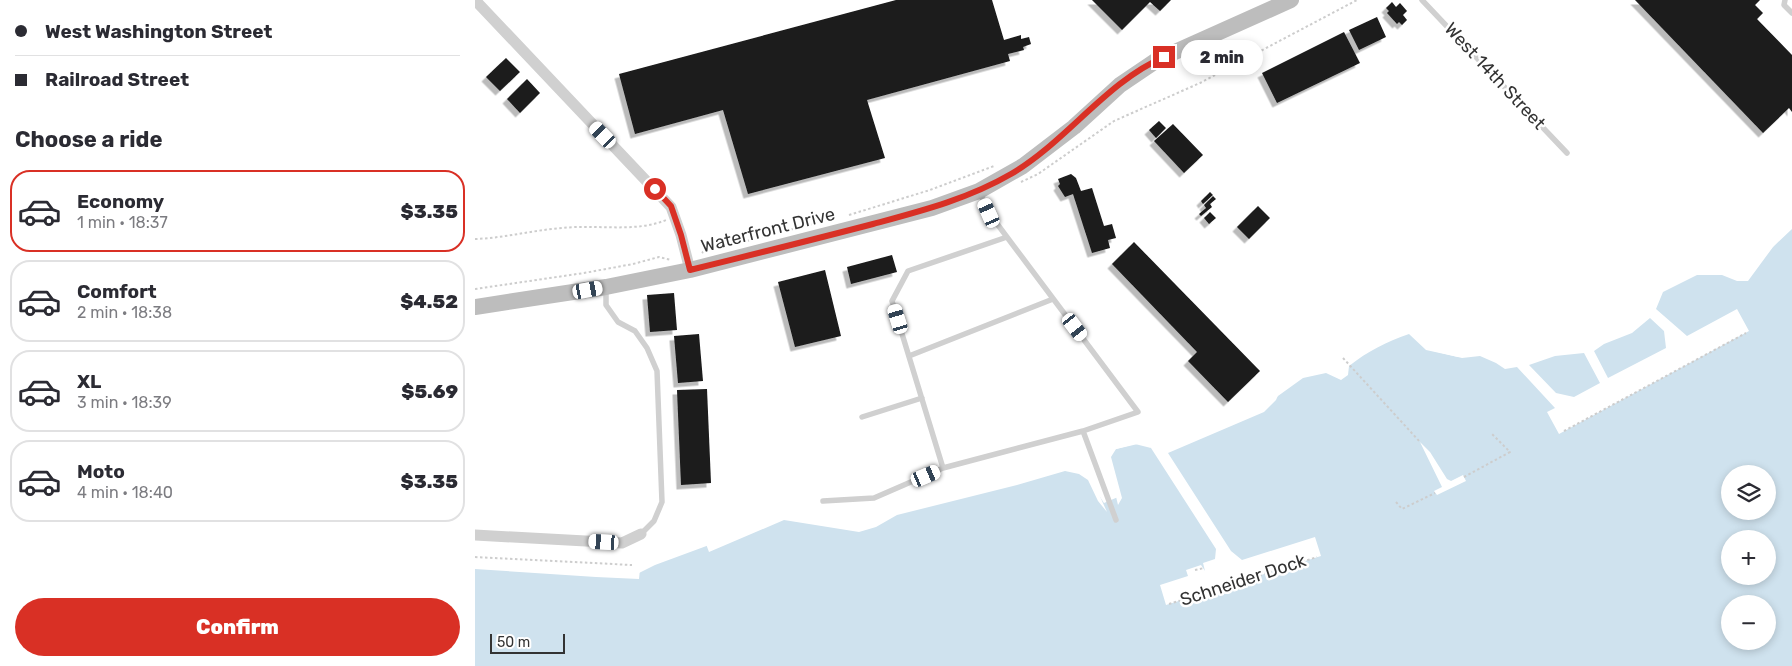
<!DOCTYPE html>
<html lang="en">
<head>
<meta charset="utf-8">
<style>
  body { margin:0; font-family:Rubik,sans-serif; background:#f2f2f3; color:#2b2b33; height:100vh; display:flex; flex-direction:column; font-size:19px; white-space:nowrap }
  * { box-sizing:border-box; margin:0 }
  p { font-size:16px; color:#7c7c81 }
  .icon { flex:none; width:28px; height:28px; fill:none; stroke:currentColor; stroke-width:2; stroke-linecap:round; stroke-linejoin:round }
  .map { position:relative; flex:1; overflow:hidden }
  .sheet { display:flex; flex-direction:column; background:#fff; width:475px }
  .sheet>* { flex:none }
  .hud { display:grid; align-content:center; height:110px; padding:0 15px; background:#fff }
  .buttons { position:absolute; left:1246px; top:465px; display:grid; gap:10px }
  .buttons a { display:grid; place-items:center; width:55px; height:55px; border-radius:50%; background:#fff; box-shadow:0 2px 8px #0003; font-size:25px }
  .scale { position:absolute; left:15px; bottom:12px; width:75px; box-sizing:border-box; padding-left:5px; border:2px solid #333; border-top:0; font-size:14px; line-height:18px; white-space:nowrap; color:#333; -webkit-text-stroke:4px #fff; paint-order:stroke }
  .end { position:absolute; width:22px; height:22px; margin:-11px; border:6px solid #d93025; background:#fff; box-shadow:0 0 0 2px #fff }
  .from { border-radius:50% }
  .bubble { position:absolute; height:35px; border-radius:18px; background:#fff; box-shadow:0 2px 8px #0003; font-size:16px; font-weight:800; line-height:35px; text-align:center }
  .car { position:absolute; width:15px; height:30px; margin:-15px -8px; border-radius:6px; box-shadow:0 0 4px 1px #0007; background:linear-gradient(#fff 24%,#345 0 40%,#fff 0 76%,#345 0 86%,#fff 0) }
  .hud b { display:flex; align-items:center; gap:18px; height:48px; font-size:19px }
  .hud b+b { border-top:1px solid #e1e1e2 }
  .hud i { width:12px; height:12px; background:#2b2b33 }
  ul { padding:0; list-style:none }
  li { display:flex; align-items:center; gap:15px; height:82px; margin:0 10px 8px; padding:0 5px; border:2px solid #e1e1e2; border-radius:20px }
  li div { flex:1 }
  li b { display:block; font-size:19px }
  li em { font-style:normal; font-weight:800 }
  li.current { border-color:#d93025 }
  li>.icon { width:45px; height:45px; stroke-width:1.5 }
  h2 { padding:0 15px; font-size:22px; line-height:60px }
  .action { display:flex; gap:10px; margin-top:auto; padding:10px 15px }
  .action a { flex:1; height:58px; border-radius:30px; background:#d93025; color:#fff; font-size:20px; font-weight:800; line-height:58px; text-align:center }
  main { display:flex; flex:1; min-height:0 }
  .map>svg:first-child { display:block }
</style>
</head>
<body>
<main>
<section class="sheet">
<div class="hud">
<b><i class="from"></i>West Washington Street</b>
<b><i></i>Railroad Street</b>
</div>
<h2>Choose a ride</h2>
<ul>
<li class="current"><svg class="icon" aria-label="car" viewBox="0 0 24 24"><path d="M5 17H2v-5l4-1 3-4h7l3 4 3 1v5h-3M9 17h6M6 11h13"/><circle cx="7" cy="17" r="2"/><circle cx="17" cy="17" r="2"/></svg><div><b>Economy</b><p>1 min · 18:37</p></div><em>$3.35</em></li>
<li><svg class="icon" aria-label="car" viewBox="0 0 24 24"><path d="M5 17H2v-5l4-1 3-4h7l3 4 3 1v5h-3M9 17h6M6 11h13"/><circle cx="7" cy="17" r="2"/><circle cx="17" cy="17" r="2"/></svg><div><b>Comfort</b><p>2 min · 18:38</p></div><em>$4.52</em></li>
<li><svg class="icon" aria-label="car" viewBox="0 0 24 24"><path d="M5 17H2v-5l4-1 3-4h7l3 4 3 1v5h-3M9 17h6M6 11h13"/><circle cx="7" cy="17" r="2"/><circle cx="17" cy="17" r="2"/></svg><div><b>XL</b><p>3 min · 18:39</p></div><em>$5.69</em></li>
<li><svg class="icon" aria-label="car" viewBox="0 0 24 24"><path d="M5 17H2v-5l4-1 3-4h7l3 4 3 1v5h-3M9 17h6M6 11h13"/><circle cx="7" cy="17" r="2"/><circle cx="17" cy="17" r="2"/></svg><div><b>Moto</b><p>4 min · 18:40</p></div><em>$3.35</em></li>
</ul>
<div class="action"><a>Confirm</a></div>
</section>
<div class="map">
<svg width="1317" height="666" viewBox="0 0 1317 666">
  <defs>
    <filter id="shadow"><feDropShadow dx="-4.5" dy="4.5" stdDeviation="0" flood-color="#0004"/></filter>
  </defs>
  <rect width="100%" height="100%" fill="#fff"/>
  <path fill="#cfe2ee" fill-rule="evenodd" d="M 1317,223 L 1317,666 L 0,666 L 0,564 L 164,573 L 180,565 L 310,517 L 390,529 L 413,514 L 591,468 L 606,468 L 629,503 L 643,497 L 635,463 L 637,450 L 667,443 L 676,448 L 693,449 L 781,412 L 828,378 L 851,373 L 866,380 L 873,375 L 874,366 C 893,351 911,342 934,334 L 951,350 L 983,357 L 1007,352 L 1031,368 L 1076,353 L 1104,353 L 1164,323 L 1181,303 L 1188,287 C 1224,271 1233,269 1271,280 ZM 1255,474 L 1292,474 L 1292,511 L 1255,511 ZM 1255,539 L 1292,539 L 1292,576 L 1255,576 ZM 1255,604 L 1292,604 L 1292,641 L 1255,641 Z"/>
  <path fill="#fff" fill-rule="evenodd" d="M 1317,221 L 1317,229 L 1298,247 L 1273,281 L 1262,281 L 1247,275 L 1222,275 L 1188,292 L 1181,309 L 1212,336 L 1262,309 L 1274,331 L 1084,434 L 1072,412 L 1080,408 L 1042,367 L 1030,369 L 1021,363 L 1005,356 L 987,358 L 950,349 L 983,354 L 1008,349 L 1031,365 L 1076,351 L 1107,348 L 1108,350 L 1116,346 L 1116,344 L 1163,321 L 1179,302 L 1186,287 L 1218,271 L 1245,270 L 1270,277 L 1291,249 ZM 1175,318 L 1189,331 L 1191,348 L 1133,378 L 1119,351 L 1129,344 L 1157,333 ZM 1109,353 L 1125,383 L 1099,397 L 1081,393 L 1054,365 L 1080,356 Z
    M 805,391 L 801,400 L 789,412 L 693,453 L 756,551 L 767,560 L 840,537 L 846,556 L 691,605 L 685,585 L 713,576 L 711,570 L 726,565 L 730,571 L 728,563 L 740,559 L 741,549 L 676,448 L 660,444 L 641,449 L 636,457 L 647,498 L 643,505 L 633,463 L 635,449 L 667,440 L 676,448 L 680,446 L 693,446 L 780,409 Z
    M 945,442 L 955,452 L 972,479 L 976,481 L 988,475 L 991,481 L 962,495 L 959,491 L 967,487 Z
    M 592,466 L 606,466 L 613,470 L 632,512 L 623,501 L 613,480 L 604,474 L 590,471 L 542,485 L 422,515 L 401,527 L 384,532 L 309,520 L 234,552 L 231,544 L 312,514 L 390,527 L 412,512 Z
    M 0,561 L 142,570 L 165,569 L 164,579 L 121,577 L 0,569 Z"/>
  <path fill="#1a1a1a" filter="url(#shadow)" d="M 421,0 L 517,0 L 529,40 L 546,35 L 546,39 L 554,37 L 556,44 L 548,47 L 549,50 L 533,54 L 535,61 L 392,100 L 410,158 L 273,194 L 248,110 L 160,134 L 144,74 Z
    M 617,0 L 696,0 L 685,11 L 675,2 L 647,30 Z
    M 1160,0 L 1285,0 L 1280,5 L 1288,13 L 1282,19 L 1317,55 L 1317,112 L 1314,108 L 1288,133 Z
    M 917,2 L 921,7 L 925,3 L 932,11 L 928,15 L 932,20 L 927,25 L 924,22 L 922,24 L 912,13 L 914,11 L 911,8 Z
    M 902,17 L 911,37 L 884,50 L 874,30 Z
    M 869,32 L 885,63 L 802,103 L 787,73 Z
    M 31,58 L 45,72 L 25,91 L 11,77 Z
    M 52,79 L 65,93 L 45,113 L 32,99 Z
    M 684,121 L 691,128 L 681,138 L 674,130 Z
    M 698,124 L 728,155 L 709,173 L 679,141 Z
    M 596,174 L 601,178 L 606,191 L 617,188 L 629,226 L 637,224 L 641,238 L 633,240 L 635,248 L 617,253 L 598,194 L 590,197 L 583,186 L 585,184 L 583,179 Z
    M 735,192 L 738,195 L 728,204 L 726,201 Z
    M 738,196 L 741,199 L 735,204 L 737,207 L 726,216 L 724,214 L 731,208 L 729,205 Z
    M 783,206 L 795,218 L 774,239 L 762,227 Z
    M 735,212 L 741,218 L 734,224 L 729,218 Z
    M 659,242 L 785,371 L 753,402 L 713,361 L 722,352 L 637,264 Z
    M 417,255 L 422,272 L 376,284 L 372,267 Z
    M 350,270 L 366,336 L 320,347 L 303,282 Z
    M 199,293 L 202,330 L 175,332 L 172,295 Z
    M 224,334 L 228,381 L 203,383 L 199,336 Z
    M 232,389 L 236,483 L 206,485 L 202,390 Z"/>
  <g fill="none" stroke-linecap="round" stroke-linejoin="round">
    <path stroke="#cdcdcd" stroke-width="2" stroke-dasharray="2.5 2.5" stroke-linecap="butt" d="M 546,182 L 563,174 L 639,121 L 725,83 L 882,0
      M 374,215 L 455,190 L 519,166
      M 0,239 C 30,238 58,230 88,228 C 120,224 160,233 191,220
      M 227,253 L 236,244 L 256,245 L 345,222
      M 0,289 L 109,273 L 158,264 L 184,257 L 196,260
      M 868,358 L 945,442
      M 1089,431 L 1271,333
      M 989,477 L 1035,452 L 1017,434
      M 921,502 L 927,509 L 960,493
      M 0,557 L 157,565
      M 720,570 L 729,568
      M 694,604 L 842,557"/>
    <path stroke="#d0d0d0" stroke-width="5.5" d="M 947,0 L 1092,153
      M 1310,0 L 1309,5 L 1317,13
      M 131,288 L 131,305 L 143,322 L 160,331 L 172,348 L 182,371 L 187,502 L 179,521 L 166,534
      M 434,356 L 578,299
      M 387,417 L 447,398
      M 608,431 L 641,520
      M 468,468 L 417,301 L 433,271 L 532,237
      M 348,501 L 399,498 L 468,468 L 608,431 L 663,412 L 514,213 L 505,193"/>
    <path stroke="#d0d0d0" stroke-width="11" d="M 0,0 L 196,207 L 206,235 L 215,270
      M 0,535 L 147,543 L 166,534"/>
    <path stroke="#bdbdbd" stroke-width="16" d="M 0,307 L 131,287 L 215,270 L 457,208 L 504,191 L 548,166 L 599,127 L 645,85 L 682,60 L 816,0"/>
  </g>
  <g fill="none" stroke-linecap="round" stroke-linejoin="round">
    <path stroke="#d93025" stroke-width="6" d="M 180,189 L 196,206 L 206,235 L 215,270 C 276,255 337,240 398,224 C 446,211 493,199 536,174 C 591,142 631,82 689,57"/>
  </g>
  <g text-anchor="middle" stroke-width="5" stroke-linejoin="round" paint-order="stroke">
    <g font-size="18" fill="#333" stroke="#fff">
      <text transform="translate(1020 76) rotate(47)" y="6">West 14th Street</text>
      <text transform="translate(293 230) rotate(-14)" y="6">Waterfront Drive</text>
      <text transform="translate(768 580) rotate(-18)" y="6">Schneider Dock</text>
    </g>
  </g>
</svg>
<div class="buttons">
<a><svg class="icon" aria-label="layers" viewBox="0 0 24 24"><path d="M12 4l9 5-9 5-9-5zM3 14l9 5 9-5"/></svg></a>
<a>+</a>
<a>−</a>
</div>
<div class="scale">50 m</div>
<i class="end from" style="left:180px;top:189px"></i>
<i class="end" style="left:689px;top:57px"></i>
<div class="bubble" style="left:706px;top:40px;width:82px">2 min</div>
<i class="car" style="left:128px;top:135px;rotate:316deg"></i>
<i class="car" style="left:514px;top:213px;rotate:336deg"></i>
<i class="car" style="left:113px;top:290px;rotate:80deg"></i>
<i class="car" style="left:423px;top:319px;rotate:343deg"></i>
<i class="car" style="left:600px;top:327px;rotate:143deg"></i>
<i class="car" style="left:451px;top:476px;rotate:67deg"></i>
<i class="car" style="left:129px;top:542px;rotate:273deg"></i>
</div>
</main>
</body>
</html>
